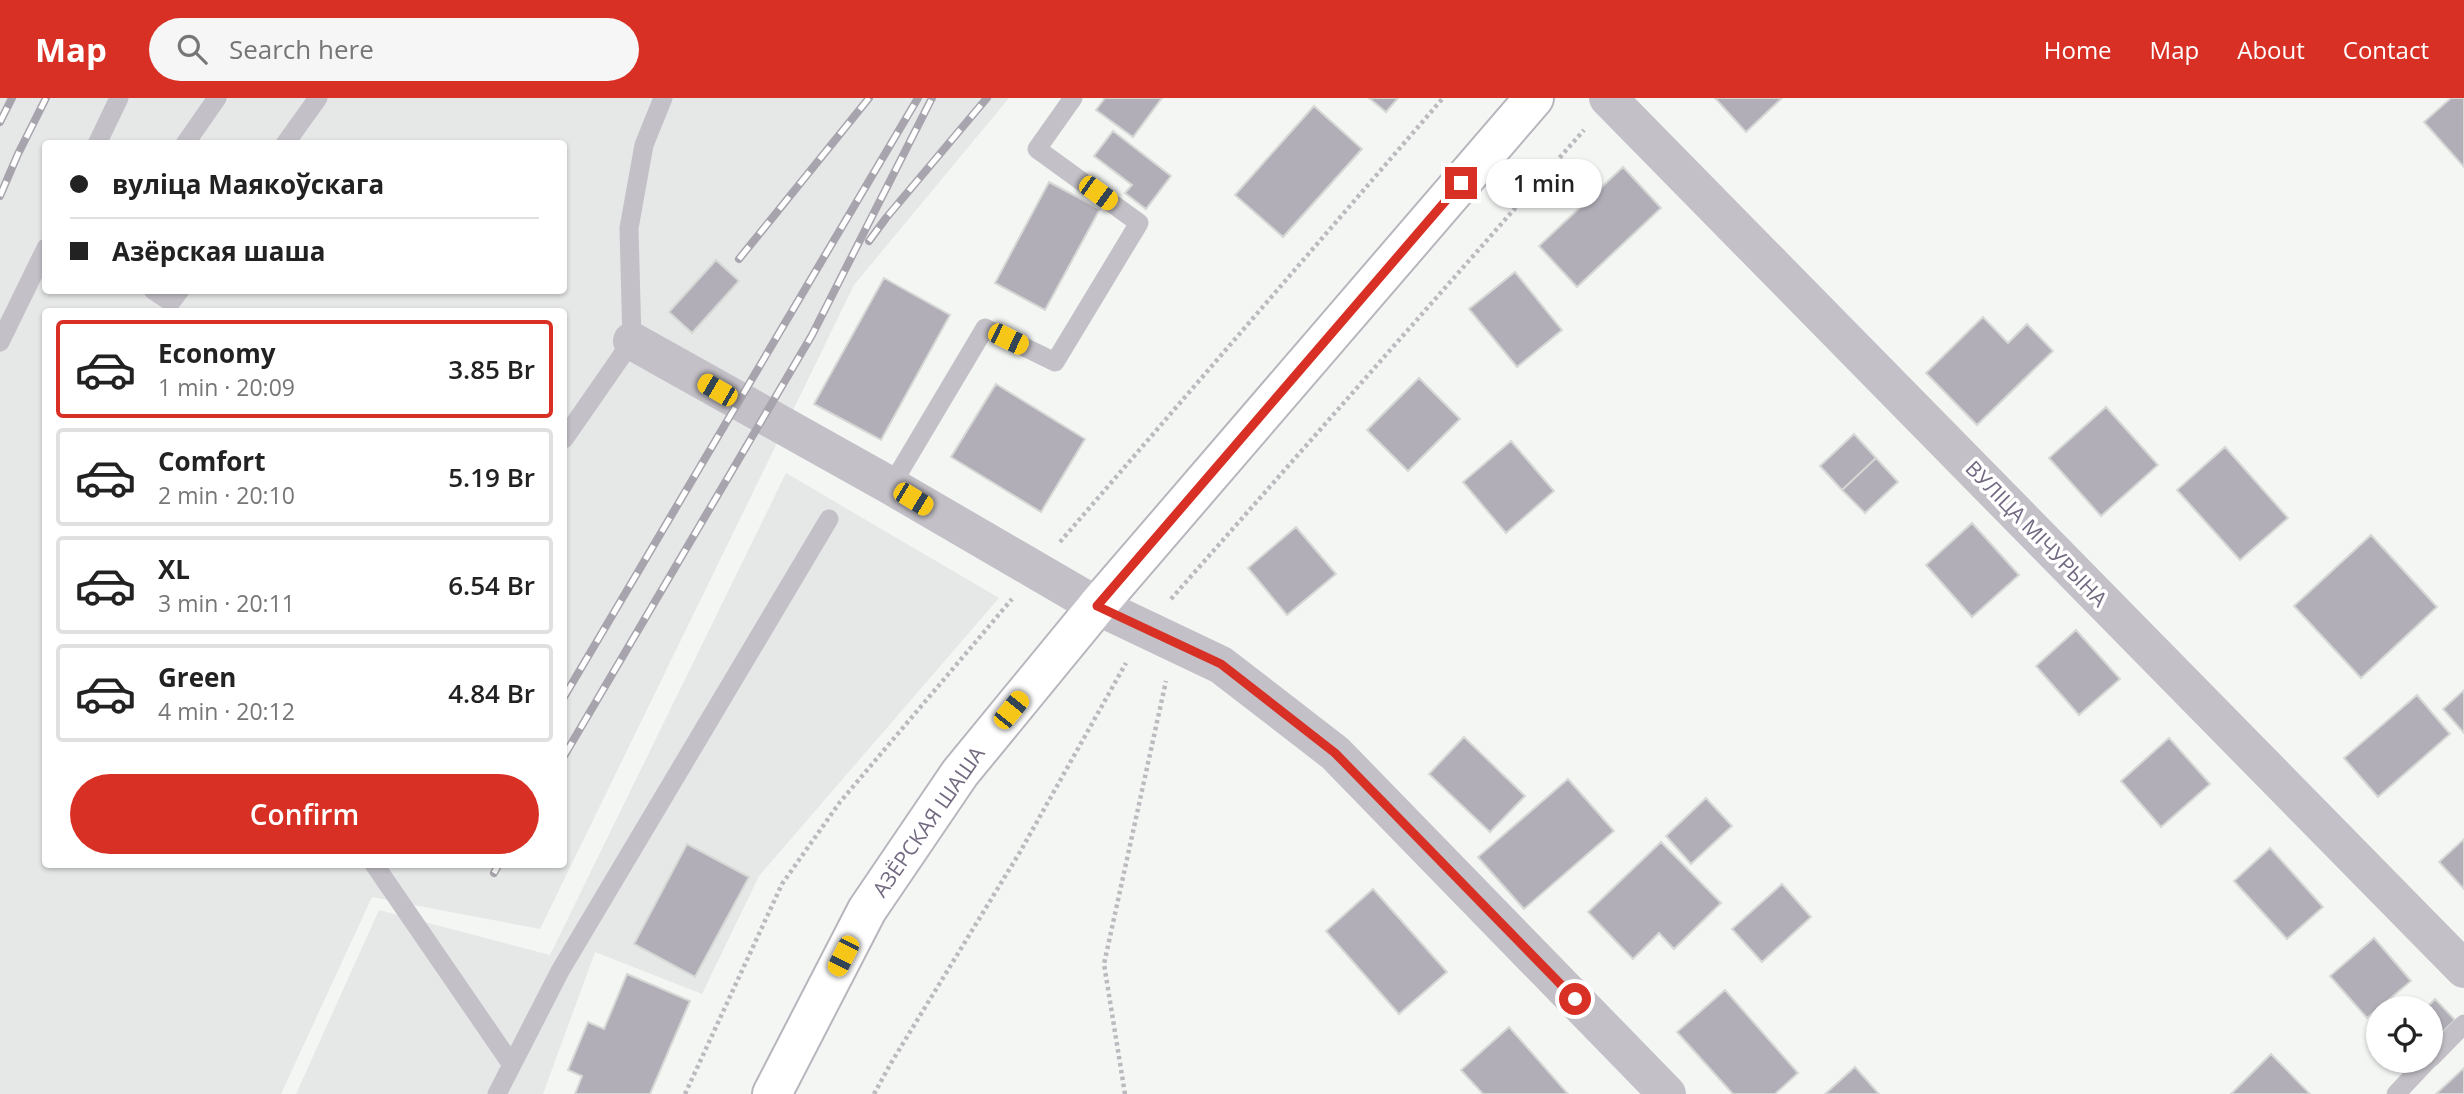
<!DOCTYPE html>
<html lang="en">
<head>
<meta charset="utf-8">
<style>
  body { margin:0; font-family:"Open Sans",sans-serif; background:#f6f6f6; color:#222; height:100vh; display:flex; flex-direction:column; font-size:26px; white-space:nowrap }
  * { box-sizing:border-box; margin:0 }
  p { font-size:23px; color:#767676 }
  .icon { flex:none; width:38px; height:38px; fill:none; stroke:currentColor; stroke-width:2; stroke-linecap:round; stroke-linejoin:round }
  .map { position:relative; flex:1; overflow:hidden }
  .side { position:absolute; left:42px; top:210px; width:525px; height:560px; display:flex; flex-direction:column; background:#fff; border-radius:7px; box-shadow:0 2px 5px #0004 }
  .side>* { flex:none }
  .guide { position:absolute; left:42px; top:42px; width:525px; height:154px; border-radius:7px; box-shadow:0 2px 5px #0004; display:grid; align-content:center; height:154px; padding:0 28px; background:#fff }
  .controls { position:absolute; left:2366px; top:898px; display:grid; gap:14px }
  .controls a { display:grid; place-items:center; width:77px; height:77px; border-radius:50%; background:#fff; box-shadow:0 2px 5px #0004; font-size:35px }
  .end { position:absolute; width:32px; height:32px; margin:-16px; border:9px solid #d93025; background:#fff; box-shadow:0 0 0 4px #fff }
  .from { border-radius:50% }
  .bubble { position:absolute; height:49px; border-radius:24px; background:#fff; box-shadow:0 2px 5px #0004; font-size:23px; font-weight:600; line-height:49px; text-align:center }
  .car { position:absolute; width:21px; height:42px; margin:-21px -10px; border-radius:9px; box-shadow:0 0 5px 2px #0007; background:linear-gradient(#f5c518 24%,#345 0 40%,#f5c518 0 76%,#345 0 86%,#f5c518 0) }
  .guide b { display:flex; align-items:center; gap:24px; height:66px; font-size:26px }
  .guide b+b { border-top:2px solid #e0e0e0 }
  .guide i { width:18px; height:18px; background:#222 }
  ul { padding:12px 0 0; list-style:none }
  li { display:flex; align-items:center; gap:21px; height:98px; margin:0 14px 10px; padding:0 14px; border:4px solid #e0e0e0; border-radius:7px }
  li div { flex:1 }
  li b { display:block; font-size:26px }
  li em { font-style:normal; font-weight:600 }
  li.on { border-color:#d93025 }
  li>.icon { width:63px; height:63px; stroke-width:1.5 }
  .primary-button { display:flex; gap:14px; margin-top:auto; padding:14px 28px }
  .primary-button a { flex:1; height:80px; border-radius:42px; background:#d93025; color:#fff; font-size:28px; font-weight:600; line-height:80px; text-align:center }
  header { display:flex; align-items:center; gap:42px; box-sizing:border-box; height:98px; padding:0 35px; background:#d93025; color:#fff }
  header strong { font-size:33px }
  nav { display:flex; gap:38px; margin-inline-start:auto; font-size:24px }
  .search { width:490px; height:63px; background:#f6f6f6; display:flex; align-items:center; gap:18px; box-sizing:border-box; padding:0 24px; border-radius:38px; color:#767676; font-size:26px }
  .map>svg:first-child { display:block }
</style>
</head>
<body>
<header>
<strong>Map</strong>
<div class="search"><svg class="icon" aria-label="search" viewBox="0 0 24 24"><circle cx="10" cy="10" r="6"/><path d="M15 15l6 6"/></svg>Search here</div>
<nav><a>Home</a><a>Map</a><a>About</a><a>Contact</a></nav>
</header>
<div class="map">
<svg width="2464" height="996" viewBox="0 0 2464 996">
  <rect width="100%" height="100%" fill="#f4f6f4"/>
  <path fill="#e6e7e7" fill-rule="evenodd" d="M 0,0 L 1009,0 L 854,187 L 540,831 L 372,799 L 281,996 L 0,996 ZM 46,46 L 564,46 L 564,192 L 46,192 ZM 46,214 L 564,214 L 564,766 L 46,766 Z
    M 786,375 L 999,500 L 759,778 L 702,896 L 595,854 L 543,996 L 296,996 L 379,812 L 550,857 Z"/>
  <path fill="#b1aeb8" stroke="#d6d8d6" stroke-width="2" d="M 1105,0 L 1162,0 L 1133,39 L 1096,12 Z
    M 1369,0 L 1398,0 L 1386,14 Z
    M 1715,0 L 1782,0 L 1746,34 Z
    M 2451,0 L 2464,0 L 2464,69 L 2424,24 Z
    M 1314,8 L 1362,51 L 1283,139 L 1235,97 Z
    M 1113,33 L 1171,78 L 1146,111 L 1125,95 L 1132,87 L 1094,58 Z
    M 1623,69 L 1661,110 L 1577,189 L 1539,148 Z
    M 1049,84 L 1100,111 L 1045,212 L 995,185 Z
    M 716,162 L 739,183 L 692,235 L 669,214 Z
    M 1515,174 L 1562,232 L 1517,269 L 1469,211 Z
    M 884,180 L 950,217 L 881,342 L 814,306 Z
    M 1983,219 L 2008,245 L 2027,226 L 2053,253 L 1977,327 L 1926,275 Z
    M 1419,280 L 1460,321 L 1408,373 L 1367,332 Z
    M 996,286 L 1085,341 L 1041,414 L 951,359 Z
    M 2106,309 L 2158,367 L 2101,418 L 2049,360 Z
    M 1854,336 L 1876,360 L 1842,392 L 1820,368 Z
    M 1511,343 L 1554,393 L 1506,435 L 1463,384 Z
    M 2225,349 L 2288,420 L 2240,462 L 2177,392 Z
    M 1876,360 L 1898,384 L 1865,415 L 1842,392 Z
    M 1972,425 L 2019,477 L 1972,519 L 1926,467 Z
    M 1296,429 L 1336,476 L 1287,517 L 1248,470 Z
    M 2371,437 L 2437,509 L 2361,580 L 2294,508 Z
    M 2076,532 L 2120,581 L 2079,617 L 2036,568 Z
    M 2464,592 L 2464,635 L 2443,611 Z
    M 2417,597 L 2450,636 L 2378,699 L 2344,660 Z
    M 1464,639 L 1525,698 L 1490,734 L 1429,676 Z
    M 2169,640 L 2210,686 L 2161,729 L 2121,683 Z
    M 1568,681 L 1614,733 L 1524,811 L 1478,759 Z
    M 1706,700 L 1732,728 L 1691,766 L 1666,738 Z
    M 2464,741 L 2464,791 L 2439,764 Z
    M 1661,744 L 1721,805 L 1674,851 L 1659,835 L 1633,861 L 1588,814 Z
    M 687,746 L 749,779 L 695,879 L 634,846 Z
    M 2270,750 L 2323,809 L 2287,841 L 2234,783 Z
    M 1782,786 L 1811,819 L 1762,864 L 1732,831 Z
    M 1373,791 L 1447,874 L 1399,916 L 1326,833 Z
    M 2374,840 L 2411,883 L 2367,920 L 2330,878 Z
    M 627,876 L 690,903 L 650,996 L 575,996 L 582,978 L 568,972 L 588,924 L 604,931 Z
    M 1725,892 L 1798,975 L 1775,996 L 1733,996 L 1677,934 Z
    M 2435,901 L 2455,922 L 2431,945 L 2431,910 L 2426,910 Z
    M 1509,929 L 1568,996 L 1483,996 L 1461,972 Z
    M 2271,956 L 2310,996 L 2231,996 Z
    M 1855,969 L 1879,996 L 1825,996 Z
    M 2464,970 L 2464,996 L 2436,996 Z"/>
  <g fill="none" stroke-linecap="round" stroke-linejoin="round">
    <defs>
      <path id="secondary" d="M 772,996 L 867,812 L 960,675 L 1097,508 L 1534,0"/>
    </defs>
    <use href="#secondary" stroke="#b8b5bd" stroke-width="42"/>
    <path stroke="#bcbabe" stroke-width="4.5" stroke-dasharray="3.5 3.5" stroke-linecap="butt" d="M 1060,444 L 1443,0
      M 1171,501 L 1584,32
      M 685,996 L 782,786 L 840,704 L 1012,501
      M 874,996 L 891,965 L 1020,754 L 1126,565
      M 1125,996 L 1104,866 L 1166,583"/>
    <path stroke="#c3c0c7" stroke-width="19" d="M 97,46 L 119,0
      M 185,46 L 217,0
      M 285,46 L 318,0
      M 153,192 L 171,204 L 180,192
      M 0,244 L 46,150
      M 564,341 L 632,243 L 629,130 L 644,47 L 663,0
      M 891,388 L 985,230 L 1055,264 L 1139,125 L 1037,51 L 1073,0
      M 374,766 L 512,967
      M 2431,960 L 2464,926
      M 497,996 L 560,873 L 829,421
      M 2396,996 L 2428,962"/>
    <path stroke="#c3c0c7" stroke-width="38" d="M 1608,0 L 2464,871
      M 632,243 L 891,388 L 1097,508 L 1221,567 L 1335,655 L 1667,996"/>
    <use href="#secondary" stroke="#fff" stroke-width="38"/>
    <defs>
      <path id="rail" d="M 0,24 L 12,0
        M 0,98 L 18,56 L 46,0
        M 869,143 L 886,120 L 987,0
        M 739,161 L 869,0
        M 564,599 L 918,0
        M 564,658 L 812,237 L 932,0
        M 494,775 L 499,766"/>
    </defs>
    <use href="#rail" stroke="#a8a4ad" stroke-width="8"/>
    <use href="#rail" stroke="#fff" stroke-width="5" stroke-dasharray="16" stroke-linecap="butt"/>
  </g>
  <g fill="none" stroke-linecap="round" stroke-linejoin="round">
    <path stroke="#d93025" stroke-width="9" d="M 1461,85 L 1097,508 L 1221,566 L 1335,655 L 1575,901"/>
  </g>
  <g text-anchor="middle" stroke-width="7" stroke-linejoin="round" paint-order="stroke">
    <g font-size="21" fill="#736981" stroke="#fff">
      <text transform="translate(2036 436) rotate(46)" y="7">ВУЛІЦА МІЧУРЫНА</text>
      <text transform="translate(929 724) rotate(-55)" y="7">АЗЁРСКАЯ ШАША</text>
    </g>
  </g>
</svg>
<div class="controls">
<a><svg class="icon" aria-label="locate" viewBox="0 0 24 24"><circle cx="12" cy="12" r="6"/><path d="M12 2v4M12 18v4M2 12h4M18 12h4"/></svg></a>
</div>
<i class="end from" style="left:1575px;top:901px"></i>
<i class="end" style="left:1461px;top:85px"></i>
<div class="bubble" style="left:1486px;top:61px;width:116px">1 min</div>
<i class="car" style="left:1098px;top:95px;rotate:126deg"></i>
<i class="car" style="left:1008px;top:241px;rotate:116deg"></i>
<i class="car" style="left:717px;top:292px;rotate:300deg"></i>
<i class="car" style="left:913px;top:401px;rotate:121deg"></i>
<i class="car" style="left:1011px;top:612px;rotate:39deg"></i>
<i class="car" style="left:843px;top:858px;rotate:207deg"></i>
<div class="guide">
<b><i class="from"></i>вуліца Маякоўскага</b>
<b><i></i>Азёрская шаша</b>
</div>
<section class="side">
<ul>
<li class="on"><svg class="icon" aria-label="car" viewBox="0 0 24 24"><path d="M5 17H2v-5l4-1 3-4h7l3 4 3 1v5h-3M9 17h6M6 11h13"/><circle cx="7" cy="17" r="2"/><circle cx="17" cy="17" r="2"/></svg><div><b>Economy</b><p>1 min · 20:09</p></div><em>3.85 Br</em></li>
<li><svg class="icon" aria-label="car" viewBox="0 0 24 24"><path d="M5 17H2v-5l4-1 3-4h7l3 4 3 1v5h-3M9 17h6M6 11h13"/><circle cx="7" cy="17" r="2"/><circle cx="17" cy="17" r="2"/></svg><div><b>Comfort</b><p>2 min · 20:10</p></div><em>5.19 Br</em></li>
<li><svg class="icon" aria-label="car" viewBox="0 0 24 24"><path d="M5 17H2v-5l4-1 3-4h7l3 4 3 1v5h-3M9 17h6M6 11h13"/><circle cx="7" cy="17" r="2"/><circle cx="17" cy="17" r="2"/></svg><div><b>XL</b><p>3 min · 20:11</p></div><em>6.54 Br</em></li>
<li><svg class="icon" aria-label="car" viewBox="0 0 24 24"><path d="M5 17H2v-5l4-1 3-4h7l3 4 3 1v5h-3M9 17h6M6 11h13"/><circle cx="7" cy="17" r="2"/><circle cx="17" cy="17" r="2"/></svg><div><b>Green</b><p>4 min · 20:12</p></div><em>4.84 Br</em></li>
</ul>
<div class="primary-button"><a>Confirm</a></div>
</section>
</div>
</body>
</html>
